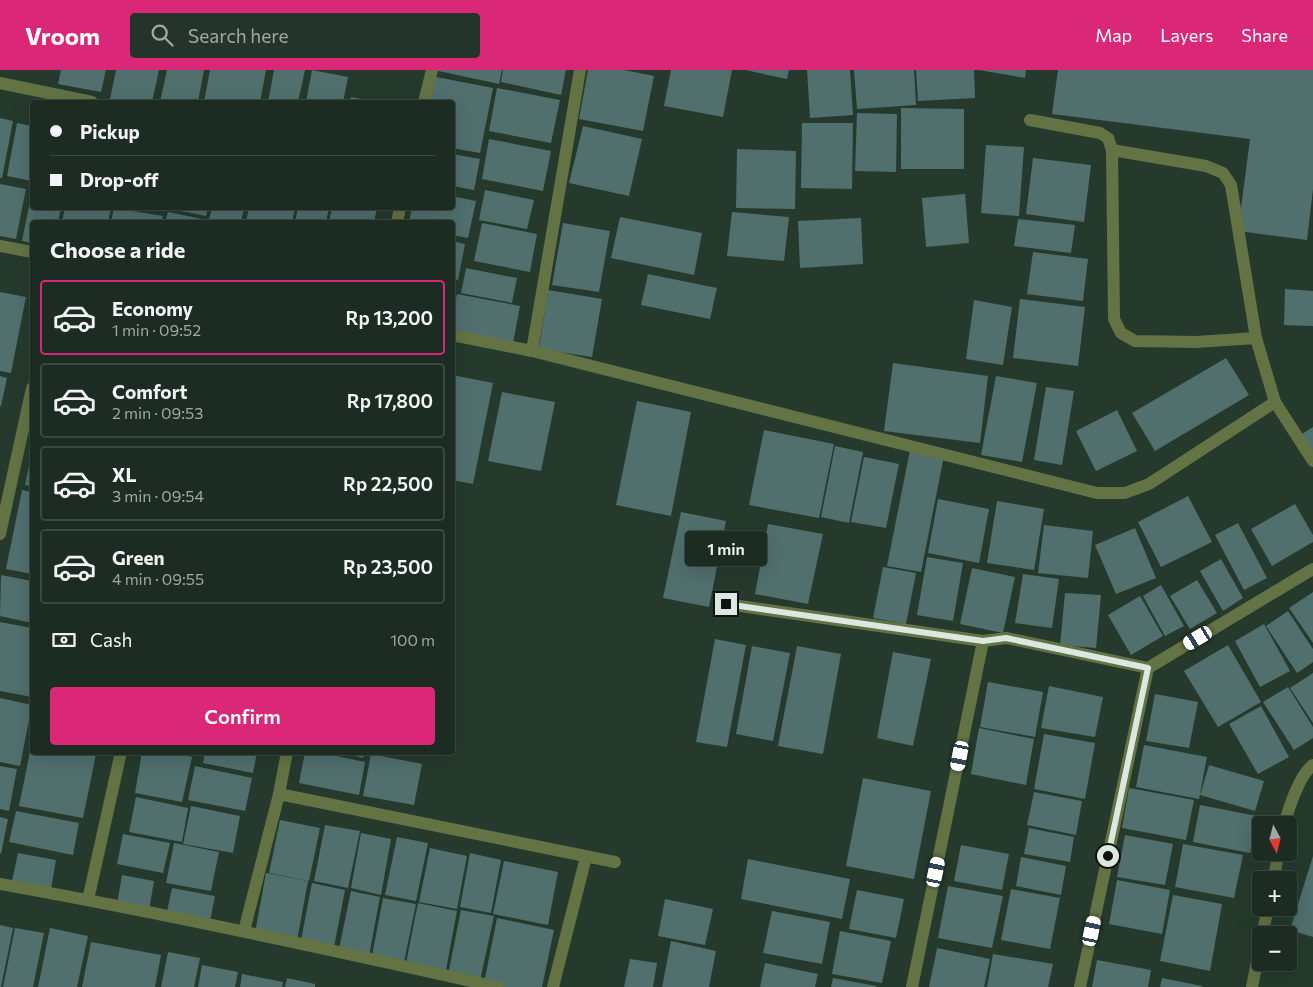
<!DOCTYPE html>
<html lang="en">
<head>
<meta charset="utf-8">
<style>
  body { margin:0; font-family:Commissioner,sans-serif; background:#25342a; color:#f1f3f6; height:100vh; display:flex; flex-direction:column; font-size:19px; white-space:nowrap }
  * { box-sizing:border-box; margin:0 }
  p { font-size:16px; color:#a0a7a5 }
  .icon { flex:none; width:28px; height:28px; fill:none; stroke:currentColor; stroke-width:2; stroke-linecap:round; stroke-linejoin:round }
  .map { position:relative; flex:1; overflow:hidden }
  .sheet { position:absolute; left:30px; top:150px; width:425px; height:535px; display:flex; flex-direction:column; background:#1c2c22; border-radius:5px; box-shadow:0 5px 20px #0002,0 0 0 1px #3a4840 }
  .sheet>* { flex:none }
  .banner { position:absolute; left:30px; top:30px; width:425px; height:110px; border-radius:5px; box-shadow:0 5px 20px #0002,0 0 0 1px #3a4840; display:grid; align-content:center; height:110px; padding:0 20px; background:#1c2c22 }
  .needle { width:32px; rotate:173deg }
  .tools { position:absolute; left:1252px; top:746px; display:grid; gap:10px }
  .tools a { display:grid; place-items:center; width:45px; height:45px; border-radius:5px; background:#1c2c22; box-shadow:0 5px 20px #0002,0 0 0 1px #3a4840; font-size:25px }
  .end { position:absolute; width:22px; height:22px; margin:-11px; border:6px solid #dbe8df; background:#111; box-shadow:0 0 0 2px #111 }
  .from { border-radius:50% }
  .bubble { position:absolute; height:35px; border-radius:5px; background:#1c2c22; box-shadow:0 5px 20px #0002,0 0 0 1px #3a4840; font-size:16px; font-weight:600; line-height:35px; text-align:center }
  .car { position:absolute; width:15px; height:30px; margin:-15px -8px; border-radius:6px; box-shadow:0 0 4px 1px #0007; background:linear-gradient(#fff 24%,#345 0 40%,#fff 0 76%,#345 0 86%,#fff 0) }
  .banner b { display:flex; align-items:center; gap:18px; height:48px; font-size:19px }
  .banner b+b { border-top:1px solid #3a4840 }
  .banner i { width:12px; height:12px; background:#f1f3f6 }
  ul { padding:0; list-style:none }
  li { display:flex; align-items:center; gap:15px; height:75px; margin:0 10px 8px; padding:0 10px; border:2px solid #3a4840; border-radius:5px }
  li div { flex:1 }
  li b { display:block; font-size:19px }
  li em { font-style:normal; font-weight:600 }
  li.active { border-color:#db2777 }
  li>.icon { width:45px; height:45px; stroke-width:1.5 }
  h2 { padding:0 20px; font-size:22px; line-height:60px }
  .pay { display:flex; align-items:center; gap:12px; height:55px; padding:0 20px; font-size:19px }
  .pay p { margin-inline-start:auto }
  .action { display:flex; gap:10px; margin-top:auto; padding:10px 20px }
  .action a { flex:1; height:58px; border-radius:5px; background:#db2777; color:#fff; font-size:20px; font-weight:600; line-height:58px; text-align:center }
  header { display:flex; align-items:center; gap:30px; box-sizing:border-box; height:70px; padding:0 25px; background:#db2777; color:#fff }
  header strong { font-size:24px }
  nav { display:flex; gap:28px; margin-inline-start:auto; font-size:18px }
  .search { width:350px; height:45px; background:#25342a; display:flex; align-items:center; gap:12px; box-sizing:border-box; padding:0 18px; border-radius:5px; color:#a0a7a5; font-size:19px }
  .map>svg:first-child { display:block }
</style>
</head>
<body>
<header>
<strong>Vroom</strong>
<div class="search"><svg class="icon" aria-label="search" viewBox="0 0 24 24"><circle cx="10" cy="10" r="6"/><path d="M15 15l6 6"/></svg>Search here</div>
<nav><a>Map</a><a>Layers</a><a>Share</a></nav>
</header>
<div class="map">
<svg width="1313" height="917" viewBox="0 0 1313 917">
  <rect width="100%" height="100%" fill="#253a2d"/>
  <path fill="#506f6d" d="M 61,0 L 106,0 L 101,22 L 58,14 Z
    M 116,0 L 159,0 L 152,32 L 125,32 L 110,29 Z
    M 167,0 L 204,0 L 198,32 L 160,32 Z
    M 210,0 L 266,0 L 260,32 L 204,32 Z
    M 274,0 L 305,0 L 298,32 L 268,32 Z
    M 312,0 L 348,7 L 343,32 L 306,32 Z
    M 434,0 L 502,0 L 499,14 Z
    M 503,0 L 566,0 L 561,25 L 501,12 Z
    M 588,0 L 624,0 L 654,6 L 643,61 L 579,49 Z
    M 671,0 L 732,0 L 723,47 L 664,36 Z
    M 745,0 L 789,0 L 787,9 Z
    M 807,0 L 850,0 L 853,45 L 810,48 Z
    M 854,0 L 914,0 L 916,35 L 857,39 Z
    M 916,0 L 974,0 L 975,28 L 918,31 Z
    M 979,0 L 1026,0 L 1025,8 Z
    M 1058,0 L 1313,0 L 1313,119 L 1307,170 L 1238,161 L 1250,69 L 1052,44 Z
    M 431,6 L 493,18 L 480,83 L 452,78 L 452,32 L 426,32 Z
    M 497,18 L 560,30 L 551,73 L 489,61 Z
    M 351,27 L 377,32 L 350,32 Z
    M 901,38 L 964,39 L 964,99 L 901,99 Z
    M 857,43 L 897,44 L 896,102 L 855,101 Z
    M 0,48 L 13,51 L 2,108 L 0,108 Z
    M 17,53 L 32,56 L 32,111 L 7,106 Z
    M 802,53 L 853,53 L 852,119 L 801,118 Z
    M 583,56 L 642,69 L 629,126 L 569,113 Z
    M 489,69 L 551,81 L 543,121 L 482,109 Z
    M 986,75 L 1024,77 L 1019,146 L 981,143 Z
    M 737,79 L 796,81 L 795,139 L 736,138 Z
    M 452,84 L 480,89 L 474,120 L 452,116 Z
    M 1033,88 L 1091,95 L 1084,152 L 1026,144 Z
    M 0,114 L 26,119 L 16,169 L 0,166 Z
    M 485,120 L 534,130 L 527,159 L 479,150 Z
    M 32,121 L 32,138 L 61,138 L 58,152 L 32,152 L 32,173 L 22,171 Z
    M 965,124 L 969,173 L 926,177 L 922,128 Z
    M 452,126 L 476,131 L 468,168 L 452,165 L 452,152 L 409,152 L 412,138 L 452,138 Z
    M 65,138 L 111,138 L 108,152 L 62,152 Z
    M 114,138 L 163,146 L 161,152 L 111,152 Z
    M 166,138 L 208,138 L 206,146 Z
    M 212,138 L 244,138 L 241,152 L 229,152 L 209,149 Z
    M 249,138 L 295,138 L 292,152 L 246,152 Z
    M 298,138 L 329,138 L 326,152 L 295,152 Z
    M 332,138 L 377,138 L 374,152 L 329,152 Z
    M 168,142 L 207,150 L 206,152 L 165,152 Z
    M 732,142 L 789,147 L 784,191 L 727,186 Z
    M 620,147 L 702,163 L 694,205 L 611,188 Z
    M 861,148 L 863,194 L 800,198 L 798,151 Z
    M 1018,149 L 1075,155 L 1071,183 L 1014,176 Z
    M 482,153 L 537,164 L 530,202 L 474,191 Z
    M 563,153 L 610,161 L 599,222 L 552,215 Z
    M 452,171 L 465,174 L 458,210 L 452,209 Z
    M 1033,182 L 1088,189 L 1083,231 L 1027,224 Z
    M 466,198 L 517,208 L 512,233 L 461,223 Z
    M 648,204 L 717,218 L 710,249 L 641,235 Z
    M 1285,219 L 1313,221 L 1313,256 L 1284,255 Z
    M 548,220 L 602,229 L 592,287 L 539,279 Z
    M 0,222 L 26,227 L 11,303 L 0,301 Z
    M 457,224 L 520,236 L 513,273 L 452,261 L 452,245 Z
    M 1020,229 L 1085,237 L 1078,296 L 1013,288 Z
    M 974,230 L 1012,237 L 1003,295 L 966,289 Z
    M 1226,288 L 1249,325 L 1155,381 L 1132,343 Z
    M 893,293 L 988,306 L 980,373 L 884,361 Z
    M 452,305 L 493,313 L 473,414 L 452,410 Z
    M 0,306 L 7,308 L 1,336 L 0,336 Z
    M 996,306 L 1037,313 L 1022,392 L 981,385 Z
    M 1046,317 L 1074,321 L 1062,395 L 1034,390 Z
    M 502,322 L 555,332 L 541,401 L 488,391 Z
    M 637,331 L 691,342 L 671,446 L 616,435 Z
    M 1117,340 L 1137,381 L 1096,401 L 1076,361 Z
    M 1313,357 L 1313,381 L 1302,364 Z
    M 764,360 L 834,374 L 819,448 L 749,435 Z
    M 835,376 L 863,382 L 849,453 L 821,447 Z
    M 910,380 L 944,386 L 921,502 L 887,496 Z
    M 32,381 L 32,416 L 25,415 Z
    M 864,387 L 899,394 L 886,458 L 851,452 Z
    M 22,420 L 32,422 L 32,504 L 6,499 Z
    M 1188,426 L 1212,472 L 1161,497 L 1138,452 Z
    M 938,429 L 989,439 L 979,493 L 928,483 Z
    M 997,431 L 1044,439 L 1034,500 L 987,493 Z
    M 1295,434 L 1313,465 L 1313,472 L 1272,496 L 1251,459 Z
    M 681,442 L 726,451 L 709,537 L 663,528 Z
    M 1238,453 L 1267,508 L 1244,520 L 1215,465 Z
    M 768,454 L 823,464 L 808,534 L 755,524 Z
    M 1044,455 L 1093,461 L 1088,508 L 1038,503 Z
    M 1135,458 L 1156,508 L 1116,524 L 1095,475 Z
    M 927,487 L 963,493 L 953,551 L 917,545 Z
    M 1221,489 L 1243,528 L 1223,541 L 1200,501 Z
    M 883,497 L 916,503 L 906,554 L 873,548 Z
    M 972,498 L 1015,507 L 1003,563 L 960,554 Z
    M 1023,504 L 1059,509 L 1052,558 L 1015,553 Z
    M 1,505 L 32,511 L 32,553 L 0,546 Z
    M 1197,510 L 1217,543 L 1190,559 L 1170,526 Z
    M 1161,515 L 1184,556 L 1165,566 L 1143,526 Z
    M 1313,522 L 1313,573 L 1289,538 Z
    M 1065,523 L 1101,525 L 1096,578 L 1060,575 Z
    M 1140,526 L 1163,566 L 1131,585 L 1108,545 Z
    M 1288,541 L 1313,579 L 1313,592 L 1297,603 L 1266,556 Z
    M 0,552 L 32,558 L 32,627 L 0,621 Z
    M 1264,554 L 1290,601 L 1260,617 L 1235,571 Z
    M 715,569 L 746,575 L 727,677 L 696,672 Z
    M 1228,575 L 1261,632 L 1218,657 L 1184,601 Z
    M 752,576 L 790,583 L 773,671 L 736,664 Z
    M 797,576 L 841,584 L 823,684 L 778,676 Z
    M 893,582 L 931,589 L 913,676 L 877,668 Z
    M 1313,603 L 1313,653 L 1290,618 Z
    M 988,612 L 1043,622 L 1035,667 L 980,657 Z
    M 1049,616 L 1103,627 L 1095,667 L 1041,658 Z
    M 1288,617 L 1313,657 L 1313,668 L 1294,680 L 1263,632 Z
    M 1155,624 L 1198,632 L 1189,678 L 1146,671 Z
    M 0,628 L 32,635 L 20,696 L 0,692 Z
    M 1261,636 L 1289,687 L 1258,704 L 1229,654 Z
    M 979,658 L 1034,669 L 1026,715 L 971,704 Z
    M 1044,664 L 1095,673 L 1085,729 L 1034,719 Z
    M 32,672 L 32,682 L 96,684 L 83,748 L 19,736 Z
    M 1144,675 L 1207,687 L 1199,729 L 1136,717 Z
    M 142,682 L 166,682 L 192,687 L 182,732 L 135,723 Z
    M 205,682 L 257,682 L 253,703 L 203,693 Z
    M 305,682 L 317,682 L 365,692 L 359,725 L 299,713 Z
    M 340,682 L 364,682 L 363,688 Z
    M 371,684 L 422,694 L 414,735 L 363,726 Z
    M 1209,695 L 1264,711 L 1255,741 L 1200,725 Z
    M 0,696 L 17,699 L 9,741 L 0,739 Z
    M 195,696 L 252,708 L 245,741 L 188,730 Z
    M 863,708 L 931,721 L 914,809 L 846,796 Z
    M 1129,718 L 1194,730 L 1186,770 L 1122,758 Z
    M 1034,722 L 1082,731 L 1076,765 L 1027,755 Z
    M 136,727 L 188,738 L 182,772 L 129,762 Z
    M 1200,735 L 1257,746 L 1250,783 L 1193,772 Z
    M 191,736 L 240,746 L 233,783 L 183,774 Z
    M 16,741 L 79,753 L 73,785 L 9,772 Z
    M 0,747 L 8,749 L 1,784 L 0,783 Z
    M 280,750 L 320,758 L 309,811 L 269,803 Z
    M 325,755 L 360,761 L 348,818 L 314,811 Z
    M 1029,758 L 1074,767 L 1070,792 L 1024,784 Z
    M 361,763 L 391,769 L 381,825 L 351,818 Z
    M 123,764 L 170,773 L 163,803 L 117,794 Z
    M 1125,765 L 1173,774 L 1165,815 L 1117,807 Z
    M 397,767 L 428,773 L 416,831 L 385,825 Z
    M 174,773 L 219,782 L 211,821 L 166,813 Z
    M 1183,774 L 1243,785 L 1234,828 L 1175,817 Z
    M 961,775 L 1009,784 L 1002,820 L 954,811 Z
    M 430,778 L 467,786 L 457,839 L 419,832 Z
    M 18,783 L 56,790 L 51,819 L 12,811 Z
    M 470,783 L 501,790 L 491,843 L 460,837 Z
    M 1313,786 L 1313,867 L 1290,860 Z
    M 1021,787 L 1066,796 L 1061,825 L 1016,816 Z
    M 748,789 L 850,809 L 842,849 L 741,829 Z
    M 504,791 L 558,802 L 548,855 L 493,844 Z
    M 266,803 L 308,811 L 297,871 L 255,863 Z
    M 122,805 L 154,811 L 149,840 L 117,834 Z
    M 1117,810 L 1170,820 L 1162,864 L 1109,854 Z
    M 312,813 L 345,820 L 334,877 L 301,870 Z
    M 948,816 L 1003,826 L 992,878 L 938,868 Z
    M 172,818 L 215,826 L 210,851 L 167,842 Z
    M 1011,819 L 1060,828 L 1050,879 L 1001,870 Z
    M 857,820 L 904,829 L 896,868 L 849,859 Z
    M 351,821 L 380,827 L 369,886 L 339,879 Z
    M 1173,825 L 1222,834 L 1210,901 L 1160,891 Z
    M 383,828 L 416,834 L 404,892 L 372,886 Z
    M 665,829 L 713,839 L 705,875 L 658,866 Z
    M 418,833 L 457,841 L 446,900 L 406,893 Z
    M 461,840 L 494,846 L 480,911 L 448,905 Z
    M 772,841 L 830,852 L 822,894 L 763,883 Z
    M 497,848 L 554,860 L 542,917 L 505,917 L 484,913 Z
    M 0,855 L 13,858 L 1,917 L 0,917 Z
    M 15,858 L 44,863 L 33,917 L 3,917 Z
    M 50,858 L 88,866 L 77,917 L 38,917 Z
    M 840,861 L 891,871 L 882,913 L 832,904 Z
    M 671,871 L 716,881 L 709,917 L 662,917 Z
    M 91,872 L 161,885 L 155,917 L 82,917 Z
    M 937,878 L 990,889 L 984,917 L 929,917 Z
    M 168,882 L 200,888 L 194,917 L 161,917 Z
    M 993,884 L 1053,894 L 1048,917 L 987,917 Z
    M 630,889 L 657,893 L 653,917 L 624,917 Z
    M 1097,890 L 1151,900 L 1148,917 L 1092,917 Z
    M 765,893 L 818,904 L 815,917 L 760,917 Z
    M 202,895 L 238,902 L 235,917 L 198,917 Z
    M 242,904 L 283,912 L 282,917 L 240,917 Z
    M 287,908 L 315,914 L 315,917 L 285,917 Z
    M 833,908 L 876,916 L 876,917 L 831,917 Z
    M 1162,908 L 1202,916 L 1202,917 L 1160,917 Z"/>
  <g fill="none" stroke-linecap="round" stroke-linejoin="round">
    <path stroke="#637344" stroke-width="12" d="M 0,13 L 92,32
      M 424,32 L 432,0
      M 1030,50 L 1100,63 L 1108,68 L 1112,80 L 1114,249 L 1121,263 L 1135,271 L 1196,272 L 1256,268 L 1275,332 L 1313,391
      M 1112,80 L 1206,96 L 1223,103 L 1231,115 L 1256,268
      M 397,152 L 400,138
      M 0,176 L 32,182
      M 452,265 L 532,281 L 1097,423 L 1125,423 L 1149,414 L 1275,332
      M 532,281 L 580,0
      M 0,464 L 32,318
      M 726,534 L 983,571
      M 279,724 L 615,792
      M 1284,755 C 1289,738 1299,705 1313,695
      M 1273,810 L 1279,782
      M 0,814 C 167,844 332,880 498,917
      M 88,830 L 121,682
      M 244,861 L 279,724 L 287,682
      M 1262,865 L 1268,838
      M 553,917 L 586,787
      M 912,917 L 983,571 L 1007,568 L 1148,598
      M 1080,917 L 1148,598 L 1313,499
      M 1252,917 L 1261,871"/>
  </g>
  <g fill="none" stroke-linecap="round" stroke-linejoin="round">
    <path stroke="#dbe8df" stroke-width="6" d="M 726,534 L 983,571 L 1006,568 L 1148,598 L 1108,786"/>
  </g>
</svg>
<div class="tools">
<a><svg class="needle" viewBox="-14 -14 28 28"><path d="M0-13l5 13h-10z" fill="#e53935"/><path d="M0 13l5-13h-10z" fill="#a0a7a5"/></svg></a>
<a>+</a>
<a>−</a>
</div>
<i class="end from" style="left:1108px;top:786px"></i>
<i class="end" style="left:726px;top:534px"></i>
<div class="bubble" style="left:685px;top:461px;width:82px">1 min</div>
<i class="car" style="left:1198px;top:568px;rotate:239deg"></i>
<i class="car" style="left:960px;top:686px;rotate:191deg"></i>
<i class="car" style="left:936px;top:802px;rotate:12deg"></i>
<i class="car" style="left:1092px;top:861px;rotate:12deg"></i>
<div class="banner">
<b><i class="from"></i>Pickup</b>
<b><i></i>Drop-off</b>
</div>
<section class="sheet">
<h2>Choose a ride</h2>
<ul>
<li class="active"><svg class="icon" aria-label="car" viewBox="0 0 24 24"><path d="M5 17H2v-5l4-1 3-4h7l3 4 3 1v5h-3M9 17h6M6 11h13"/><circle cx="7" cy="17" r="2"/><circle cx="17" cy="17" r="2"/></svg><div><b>Economy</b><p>1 min · 09:52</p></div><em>Rp 13,200</em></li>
<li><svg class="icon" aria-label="car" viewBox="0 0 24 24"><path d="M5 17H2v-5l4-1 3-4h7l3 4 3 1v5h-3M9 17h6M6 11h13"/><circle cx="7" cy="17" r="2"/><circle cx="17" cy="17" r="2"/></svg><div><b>Comfort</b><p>2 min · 09:53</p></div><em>Rp 17,800</em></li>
<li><svg class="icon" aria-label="car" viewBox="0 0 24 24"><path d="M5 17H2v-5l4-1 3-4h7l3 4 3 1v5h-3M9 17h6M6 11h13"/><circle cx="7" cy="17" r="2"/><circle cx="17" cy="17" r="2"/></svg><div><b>XL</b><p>3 min · 09:54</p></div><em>Rp 22,500</em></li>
<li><svg class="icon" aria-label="car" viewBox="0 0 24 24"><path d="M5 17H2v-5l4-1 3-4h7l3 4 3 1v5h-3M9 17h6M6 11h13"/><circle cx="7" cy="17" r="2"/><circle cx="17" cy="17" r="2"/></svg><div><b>Green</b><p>4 min · 09:55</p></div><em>Rp 23,500</em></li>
</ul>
<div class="pay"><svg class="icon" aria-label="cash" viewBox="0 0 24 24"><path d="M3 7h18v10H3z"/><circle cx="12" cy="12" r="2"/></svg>Cash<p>100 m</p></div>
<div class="action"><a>Confirm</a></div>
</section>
</div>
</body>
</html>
